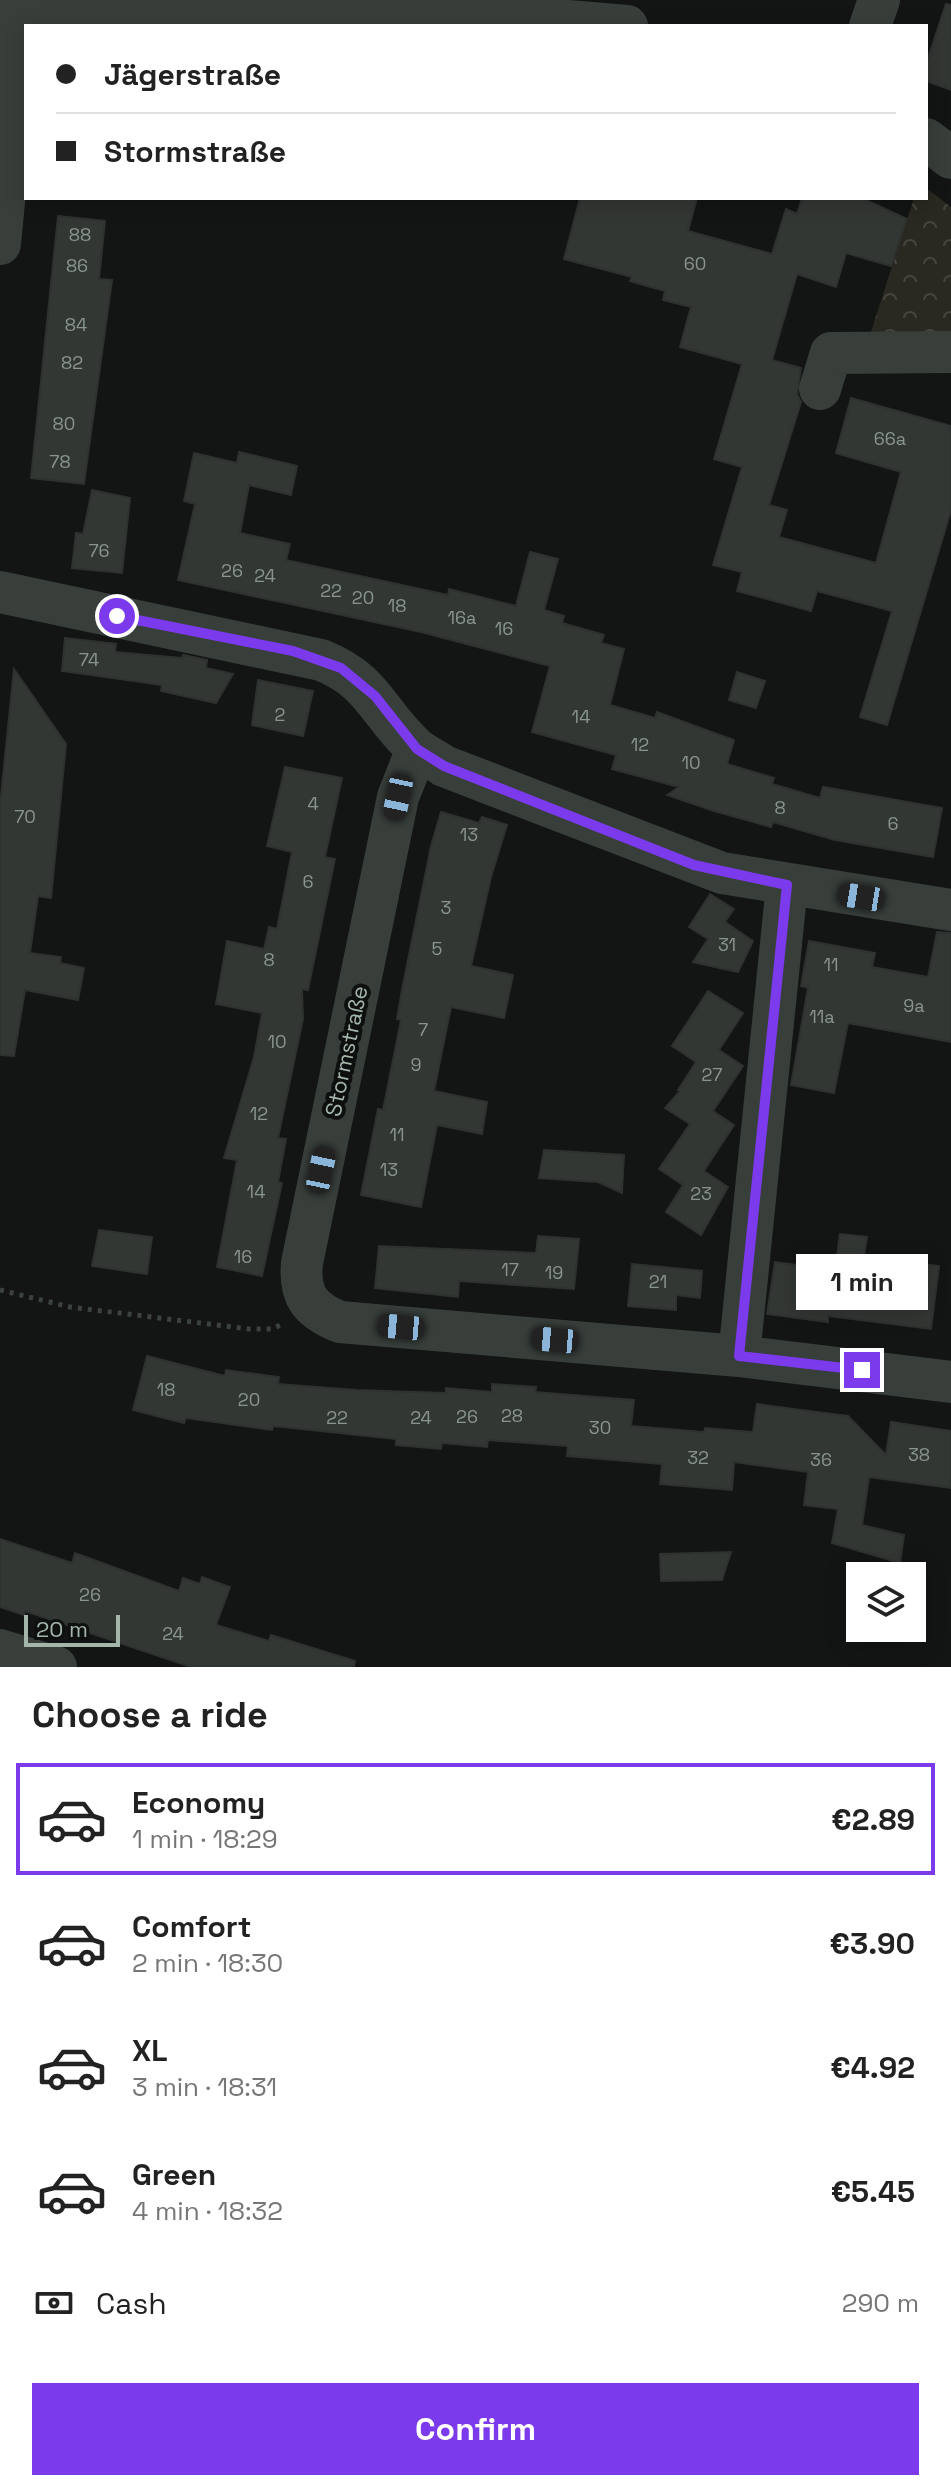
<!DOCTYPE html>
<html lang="en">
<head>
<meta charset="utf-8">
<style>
  body { margin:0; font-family:"Space Grotesk",sans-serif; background:#f6f6f6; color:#222; height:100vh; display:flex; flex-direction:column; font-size:30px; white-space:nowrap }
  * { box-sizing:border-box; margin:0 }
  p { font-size:26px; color:#767676 }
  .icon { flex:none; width:44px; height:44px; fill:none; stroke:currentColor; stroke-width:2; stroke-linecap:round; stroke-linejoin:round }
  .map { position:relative; height:1667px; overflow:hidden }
  .drawer { display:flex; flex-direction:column; background:#fff; flex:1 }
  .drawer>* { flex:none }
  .banner { position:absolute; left:24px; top:24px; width:904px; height:176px; border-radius:0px; box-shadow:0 4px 20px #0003; display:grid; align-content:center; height:176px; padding:0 32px; background:#fff }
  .controls { position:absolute; left:846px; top:1562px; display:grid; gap:16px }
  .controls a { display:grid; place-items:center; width:80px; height:80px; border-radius:0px; background:#fff; box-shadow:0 4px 20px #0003; font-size:40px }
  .scale { position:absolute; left:24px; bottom:20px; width:96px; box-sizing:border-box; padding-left:8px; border:4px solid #a4b6aa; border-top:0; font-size:22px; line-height:28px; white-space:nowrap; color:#a4b6aa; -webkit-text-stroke:6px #0e0f0f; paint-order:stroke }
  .end { position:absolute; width:36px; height:36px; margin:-18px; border:10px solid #7c3aed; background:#fff; box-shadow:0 0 0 4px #fff }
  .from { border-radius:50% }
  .bubble { position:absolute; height:56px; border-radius:0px; background:#fff; box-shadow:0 4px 20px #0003; font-size:26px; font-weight:700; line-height:56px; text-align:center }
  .car { position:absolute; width:24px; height:48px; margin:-24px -12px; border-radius:10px; box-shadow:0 0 6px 2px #0007; background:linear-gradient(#222 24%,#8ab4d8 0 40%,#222 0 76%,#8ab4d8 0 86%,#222 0) }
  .banner b { display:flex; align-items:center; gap:28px; height:76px; font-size:30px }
  .banner b+b { border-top:2px solid #e0e0e0 }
  .banner i { width:20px; height:20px; background:#222 }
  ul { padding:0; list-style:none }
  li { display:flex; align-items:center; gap:24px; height:112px; margin:0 16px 12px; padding:0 16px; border:4px solid transparent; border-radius:0px }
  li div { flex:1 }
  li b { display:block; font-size:30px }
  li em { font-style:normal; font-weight:700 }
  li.current { border-color:#7c3aed }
  li>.icon { width:72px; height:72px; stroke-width:1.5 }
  h2 { padding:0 32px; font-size:36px; line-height:96px }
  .pay { display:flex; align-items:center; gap:20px; height:88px; padding:0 32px; font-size:30px }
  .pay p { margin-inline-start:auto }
  .button { display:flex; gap:16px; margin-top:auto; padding:16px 32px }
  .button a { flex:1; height:92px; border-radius:0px; background:#7c3aed; color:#fff; font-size:32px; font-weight:700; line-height:92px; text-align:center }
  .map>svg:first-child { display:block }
</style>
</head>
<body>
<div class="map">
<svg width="951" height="1667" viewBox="0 0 951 1667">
  <defs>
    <pattern id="forest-crowns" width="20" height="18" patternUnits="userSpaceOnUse" patternTransform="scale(2)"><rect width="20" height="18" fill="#292821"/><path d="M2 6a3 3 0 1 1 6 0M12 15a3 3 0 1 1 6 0" fill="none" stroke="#45453f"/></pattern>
  </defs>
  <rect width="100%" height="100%" fill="#131414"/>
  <path fill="url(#forest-crowns)" d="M 926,188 L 951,207 L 951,335 L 868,341 L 914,198 L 926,198 Z"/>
  <path fill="#333734" stroke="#2d312f" stroke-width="2" d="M 946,4 L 951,5 L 951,90 L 926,81 L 926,64 Z
    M 580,198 L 697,198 L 688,231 L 772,254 L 786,209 L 797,214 L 802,198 L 862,198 L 907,219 L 891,266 L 846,253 L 836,287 L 797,274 L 772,360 L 801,368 L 797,394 L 801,402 L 769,505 L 787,510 L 779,537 L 876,563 L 901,472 L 836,453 L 851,398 L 951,426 L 951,510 L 887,725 L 860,717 L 892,611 L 817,591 L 811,611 L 737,591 L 742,572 L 713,565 L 742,467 L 714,459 L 742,364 L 680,347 L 691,307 L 663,300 L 665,291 L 630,281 L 632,277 L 564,259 Z
    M 58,216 L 105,221 L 99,279 L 112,280 L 84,484 L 31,478 Z
    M 239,452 L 297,466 L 291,495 L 249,485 L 240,533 L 290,544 L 286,560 L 448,595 L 449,589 L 516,606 L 530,552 L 558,559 L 544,610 L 564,616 L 562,623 L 604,635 L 601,643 L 624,649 L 610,705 L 655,718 L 657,712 L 734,740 L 727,764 L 774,778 L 772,784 L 820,798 L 823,787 L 942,808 L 933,857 L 835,840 L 773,822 L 771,827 L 714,811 L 667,795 L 679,787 L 612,769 L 616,755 L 532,732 L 550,666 L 421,632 L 178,580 L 195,504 L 184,501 L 194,453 L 237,463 Z
    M 92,490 L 130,498 L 122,573 L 72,568 L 76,533 L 83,534 Z
    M 65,638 L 116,644 L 115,652 L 182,658 L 183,655 L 207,660 L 206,668 L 233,674 L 216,703 L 161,691 L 162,685 L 62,671 Z
    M 14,669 L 66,744 L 51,898 L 38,896 L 30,953 L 61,957 L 60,963 L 84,968 L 78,1000 L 25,990 L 14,1056 L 0,1055 L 0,806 Z
    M 737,672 L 765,681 L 756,708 L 729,700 Z
    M 258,680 L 313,691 L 303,736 L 252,725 Z
    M 285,767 L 342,778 L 325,857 L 335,859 L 308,990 L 302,989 L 303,1019 L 278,1138 L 286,1139 L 278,1182 L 282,1183 L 262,1276 L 217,1267 L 237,1160 L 224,1158 L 254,1057 L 262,1013 L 216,1004 L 227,941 L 264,949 L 269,927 L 277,929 L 292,852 L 267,846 Z
    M 441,812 L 479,823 L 482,817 L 507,825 L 491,877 L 471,966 L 513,975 L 504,1018 L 451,1007 L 434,1091 L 487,1102 L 482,1134 L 437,1125 L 421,1207 L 361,1195 L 378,1109 L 383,1110 L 401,1020 L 397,1019 L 402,990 L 431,846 Z
    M 710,894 L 734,909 L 725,922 L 753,941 L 738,972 L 693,962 L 708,939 L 689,927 Z
    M 937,932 L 951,933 L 951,1042 L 848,1023 L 834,1093 L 791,1085 L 808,988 L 801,986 L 809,941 L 875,953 L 872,967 L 928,977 Z
    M 708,991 L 743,1013 L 719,1050 L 743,1066 L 713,1111 L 734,1125 L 704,1171 L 728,1187 L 701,1235 L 666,1212 L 683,1185 L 659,1169 L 690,1124 L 665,1108 L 680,1091 L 678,1090 L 696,1062 L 672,1046 Z
    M 544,1150 L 624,1155 L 622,1193 L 598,1182 L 539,1178 Z
    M 99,1230 L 152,1237 L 147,1274 L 92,1266 Z
    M 840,1234 L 867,1237 L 864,1256 L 939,1266 L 931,1329 L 828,1316 L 828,1322 L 767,1314 L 775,1262 L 835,1270 Z
    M 538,1236 L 579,1239 L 574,1289 L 459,1281 L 458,1297 L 375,1288 L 379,1246 L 536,1253 Z
    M 632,1264 L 702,1271 L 700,1298 L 676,1295 L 676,1310 L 628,1306 Z
    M 147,1356 L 225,1376 L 226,1370 L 279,1377 L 278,1384 L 356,1390 L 446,1393 L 446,1388 L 492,1392 L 492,1384 L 536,1387 L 535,1392 L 634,1400 L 631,1426 L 704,1432 L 705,1428 L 753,1432 L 757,1404 L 801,1410 L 848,1416 L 886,1455 L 891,1422 L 951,1431 L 951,1488 L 869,1477 L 862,1525 L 904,1535 L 900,1563 L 832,1543 L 838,1509 L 804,1505 L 808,1472 L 734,1462 L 732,1490 L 660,1484 L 662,1464 L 567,1456 L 568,1446 L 488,1440 L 487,1447 L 442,1443 L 441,1449 L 396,1445 L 396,1439 L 273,1426 L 272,1430 L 186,1418 L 184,1423 L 133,1410 Z
    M 0,1539 L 72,1563 L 75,1553 L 179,1591 L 183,1578 L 200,1584 L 202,1577 L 230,1587 L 216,1625 L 269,1641 L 271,1635 L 355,1661 L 354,1667 L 191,1667 L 25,1611 L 24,1615 L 0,1607 Z
    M 731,1552 L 722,1580 L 661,1581 L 660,1554 Z"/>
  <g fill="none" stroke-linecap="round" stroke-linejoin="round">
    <path stroke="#3b433e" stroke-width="5" stroke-dasharray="4 6" stroke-linecap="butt" d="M 0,1290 L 70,1307 L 249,1329 L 271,1329 L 283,1324"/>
    <path stroke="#383f3b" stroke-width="42" d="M 0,14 L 370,4 L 627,26
      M 870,26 L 879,0
      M 926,139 L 951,158
      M 0,244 L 23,0
      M 820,389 L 831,353 L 951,352
      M 0,592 L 321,660 C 375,681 378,715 417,749 C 425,755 435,760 444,766 L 722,873 L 951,910
      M 417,749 L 398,797 L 302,1263 C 299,1296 310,1310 340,1322 L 739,1356 L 951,1382
      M 739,1356 L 787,885
      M 0,1650 L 56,1667"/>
  </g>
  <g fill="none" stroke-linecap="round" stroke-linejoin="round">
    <path stroke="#7c3aed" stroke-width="10" d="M 117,616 L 293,651 L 341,668 L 375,696 L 417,749 L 444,766 L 694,865 L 787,885 L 739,1356 L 862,1370"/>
  </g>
  <g text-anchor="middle" stroke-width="8" stroke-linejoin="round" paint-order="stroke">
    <g font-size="18" fill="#88968c">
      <text x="80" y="241">88</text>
      <text x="695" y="270">60</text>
      <text x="77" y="272">86</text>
      <text x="76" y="331">84</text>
      <text x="72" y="369">82</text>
      <text x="64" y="430">80</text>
      <text x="890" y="445">66a</text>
      <text x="60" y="468">78</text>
      <text x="99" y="557">76</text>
      <text x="232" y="577">26</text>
      <text x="265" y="582">24</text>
      <text x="331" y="597">22</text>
      <text x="363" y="604">20</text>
      <text x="397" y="612">18</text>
      <text x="462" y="624">16a</text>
      <text x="504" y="635">16</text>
      <text x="89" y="666">74</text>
      <text x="280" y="721">2</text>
      <text x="581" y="723">14</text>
      <text x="640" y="751">12</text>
      <text x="691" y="769">10</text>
      <text x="313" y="810">4</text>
      <text x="780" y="814">8</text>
      <text x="25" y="823">70</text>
      <text x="893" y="830">6</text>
      <text x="469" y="841">13</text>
      <text x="308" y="888">6</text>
      <text x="446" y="914">3</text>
      <text x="727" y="951">31</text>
      <text x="437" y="955">5</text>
      <text x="269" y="966">8</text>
      <text x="831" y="971">11</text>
      <text x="914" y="1012">9a</text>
      <text x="822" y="1023">11a</text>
      <text x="423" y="1036">7</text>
      <text x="277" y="1048">10</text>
      <text x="416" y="1071">9</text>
      <text x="712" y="1081">27</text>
      <text x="259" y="1120">12</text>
      <text x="397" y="1141">11</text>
      <text x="389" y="1176">13</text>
      <text x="256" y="1198">14</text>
      <text x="701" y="1200">23</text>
      <text x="243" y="1263">16</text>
      <text x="510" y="1276">17</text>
      <text x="554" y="1279">19</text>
      <text x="658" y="1288">21</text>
      <text x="166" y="1396">18</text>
      <text x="249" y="1406">20</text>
      <text x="512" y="1422">28</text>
      <text x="467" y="1423">26</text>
      <text x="337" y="1424">22</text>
      <text x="421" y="1424">24</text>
      <text x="600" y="1434">30</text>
      <text x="919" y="1461">38</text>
      <text x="698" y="1464">32</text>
      <text x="821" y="1466">36</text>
      <text x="90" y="1601">26</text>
      <text x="173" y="1640">24</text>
    </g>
    <g font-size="22" fill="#a4b6aa" stroke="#0e0f0f">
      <text transform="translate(346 1051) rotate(-78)" y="8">Stormstraße</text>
    </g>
  </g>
</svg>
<div class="controls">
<a><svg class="icon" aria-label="layers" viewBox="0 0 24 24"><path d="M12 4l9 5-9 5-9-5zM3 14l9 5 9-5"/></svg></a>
</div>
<div class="scale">20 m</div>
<i class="end from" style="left:117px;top:616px"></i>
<i class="end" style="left:862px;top:1370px"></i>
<div class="bubble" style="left:796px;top:1254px;width:132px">1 min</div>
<i class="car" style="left:398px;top:797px;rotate:192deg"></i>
<i class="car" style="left:861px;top:897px;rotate:279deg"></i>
<i class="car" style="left:321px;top:1170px;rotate:12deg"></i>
<i class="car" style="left:401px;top:1327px;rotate:275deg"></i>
<i class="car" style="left:555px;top:1340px;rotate:275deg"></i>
<div class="banner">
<b><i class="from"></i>Jägerstraße</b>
<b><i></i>Stormstraße</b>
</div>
</div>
<section class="drawer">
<h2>Choose a ride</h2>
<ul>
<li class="current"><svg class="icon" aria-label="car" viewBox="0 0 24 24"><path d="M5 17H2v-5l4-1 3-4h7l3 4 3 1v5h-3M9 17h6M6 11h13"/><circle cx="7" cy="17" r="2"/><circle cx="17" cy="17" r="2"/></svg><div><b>Economy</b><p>1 min · 18:29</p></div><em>€2.89</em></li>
<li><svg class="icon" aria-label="car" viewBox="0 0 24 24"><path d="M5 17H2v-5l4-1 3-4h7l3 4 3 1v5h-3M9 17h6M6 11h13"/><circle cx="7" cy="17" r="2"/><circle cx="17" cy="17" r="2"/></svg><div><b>Comfort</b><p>2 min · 18:30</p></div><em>€3.90</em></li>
<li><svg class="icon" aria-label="car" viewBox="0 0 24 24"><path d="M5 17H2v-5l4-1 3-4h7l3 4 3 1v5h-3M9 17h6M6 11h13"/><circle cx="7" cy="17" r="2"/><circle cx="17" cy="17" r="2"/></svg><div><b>XL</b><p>3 min · 18:31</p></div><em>€4.92</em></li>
<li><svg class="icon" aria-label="car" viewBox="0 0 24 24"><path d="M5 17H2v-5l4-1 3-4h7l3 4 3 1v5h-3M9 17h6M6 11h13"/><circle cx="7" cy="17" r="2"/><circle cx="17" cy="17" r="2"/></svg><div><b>Green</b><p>4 min · 18:32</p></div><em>€5.45</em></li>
</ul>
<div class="pay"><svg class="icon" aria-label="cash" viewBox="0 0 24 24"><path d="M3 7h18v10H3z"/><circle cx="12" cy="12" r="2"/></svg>Cash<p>290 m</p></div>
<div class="button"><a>Confirm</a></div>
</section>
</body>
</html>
